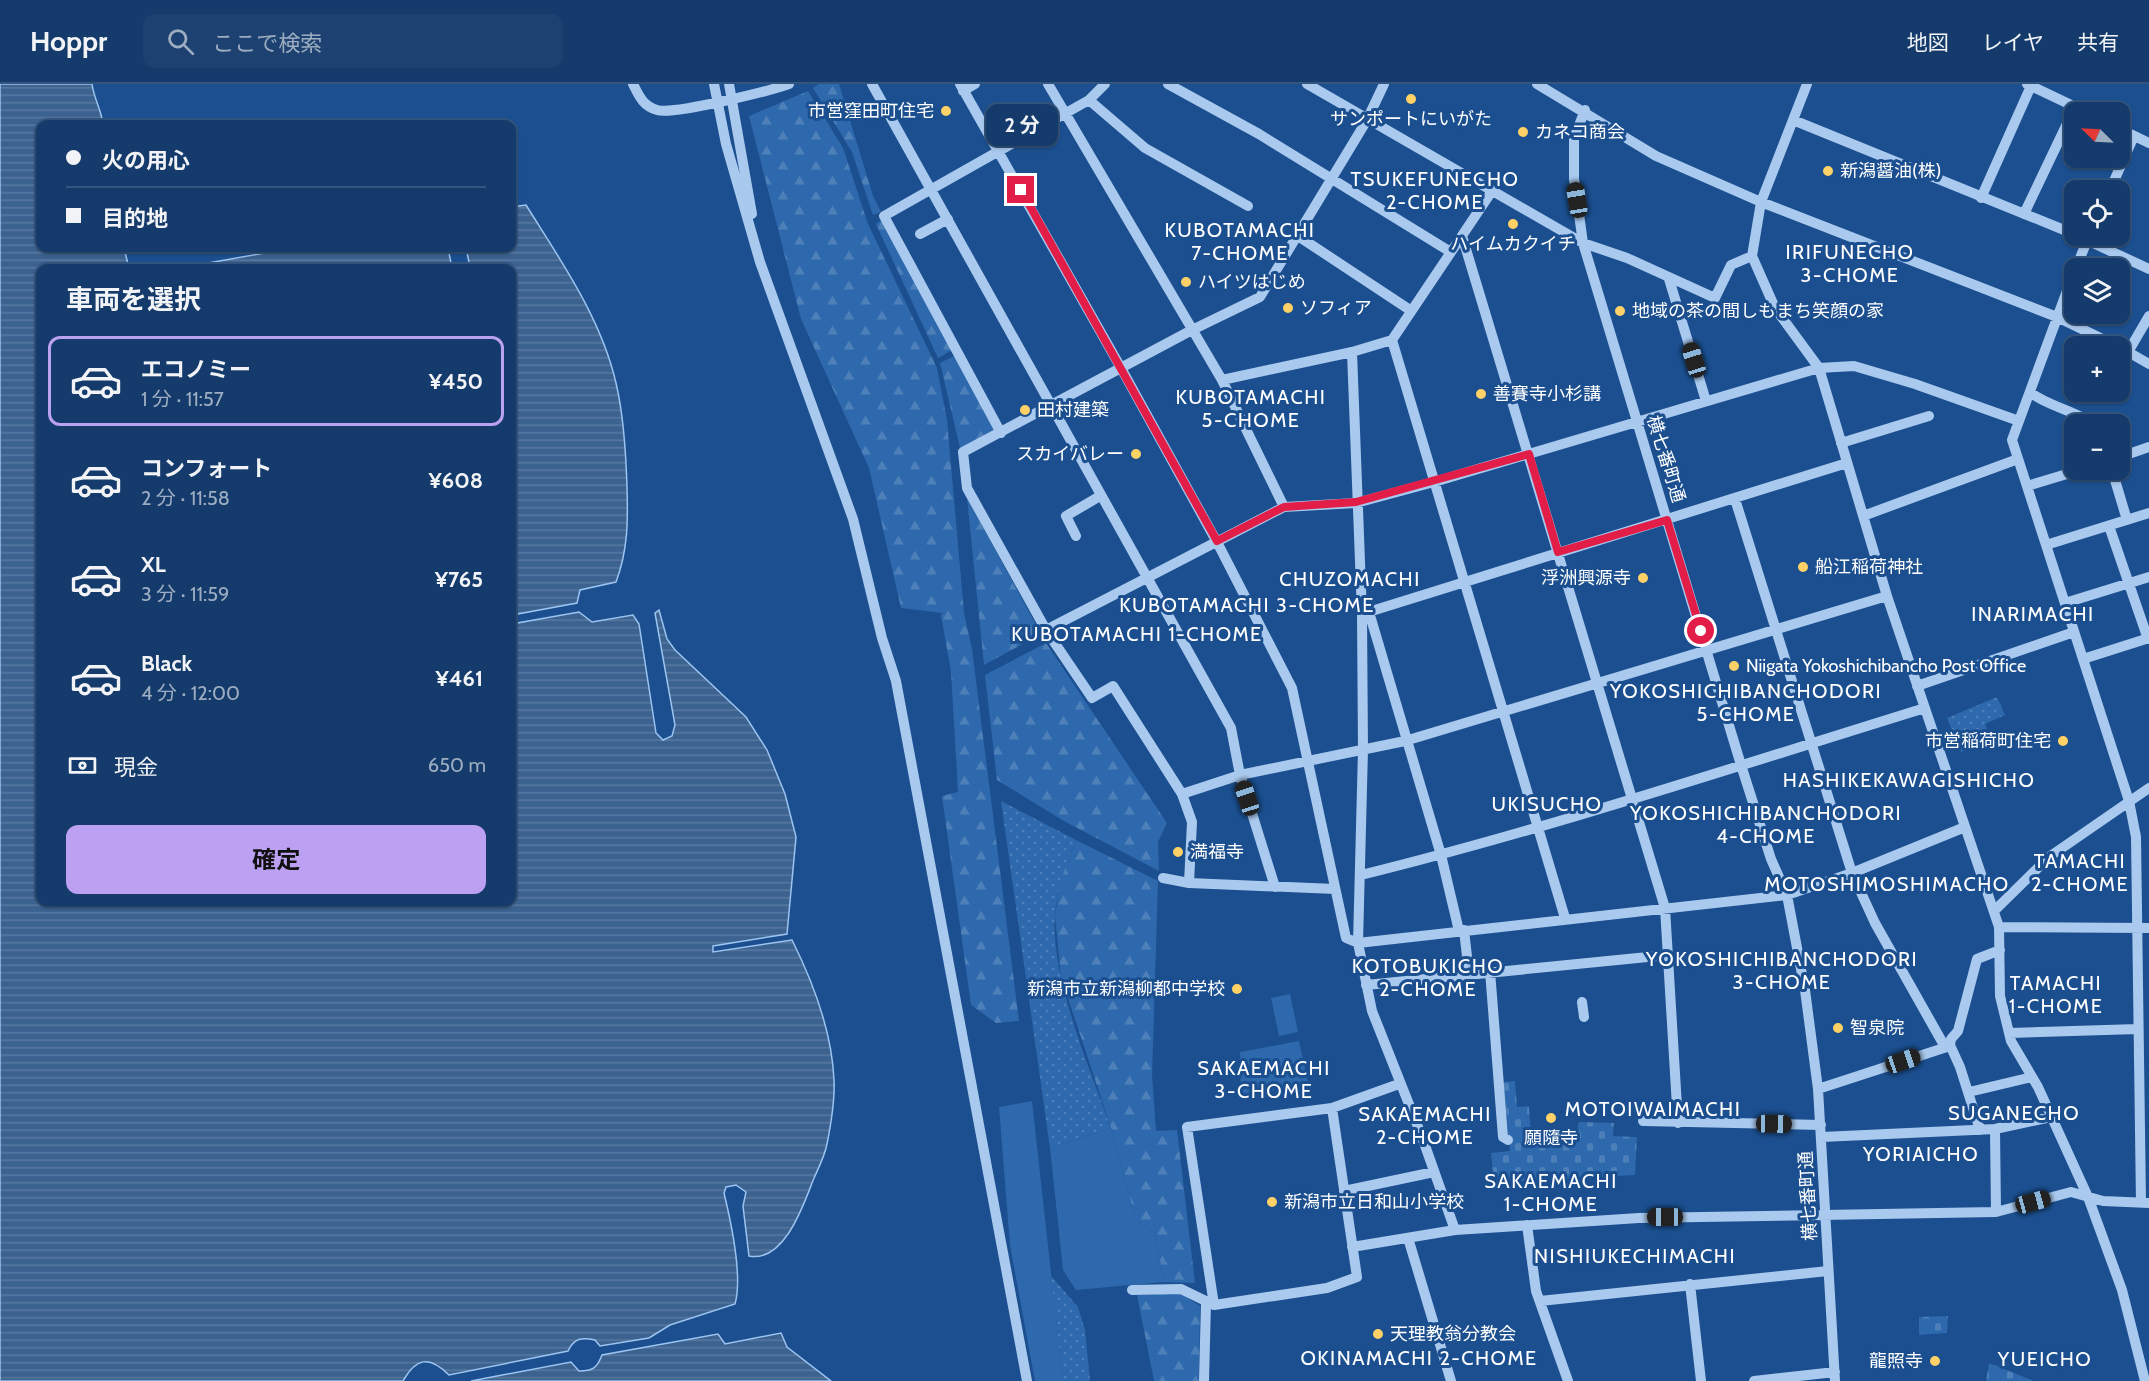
<!DOCTYPE html>
<html lang="ja">
<head>
<meta charset="utf-8">
<style>
  body { margin:0; font-family:Cabin,"Noto Sans JP",sans-serif; background:#1d4271; color:#f1f3f6; height:100vh; display:flex; flex-direction:column; font-size:22px; white-space:nowrap }
  * { box-sizing:border-box; margin:0 }
  p { font-size:20px; color:#9dadc1 }
  .icon { flex:none; width:33px; height:33px; fill:none; stroke:currentColor; stroke-width:2; stroke-linecap:round; stroke-linejoin:round }
  .map { position:relative; flex:1; overflow:hidden }
  .panel { position:absolute; left:36px; top:180px; width:480px; height:642px; display:flex; flex-direction:column; background:#143b6b; border-radius:12px; box-shadow:0 2px 4px #0004,0 0 0 2px #33557e }
  .panel>* { flex:none }
  .top-card { position:absolute; left:36px; top:36px; width:480px; height:132px; border-radius:12px; box-shadow:0 2px 4px #0004,0 0 0 2px #33557e; display:grid; align-content:center; height:132px; padding:0 30px; background:#143b6b }
  .needle { width:39px; rotate:294deg }
  .fabs { position:absolute; left:2064px; top:18px; display:grid; gap:12px }
  .fabs a { display:grid; place-items:center; width:66px; height:66px; border-radius:12px; background:#143b6b; box-shadow:0 2px 4px #0004,0 0 0 2px #33557e; font-size:30px }
  .end { position:absolute; width:27px; height:27px; margin:-14px; border:8px solid #e11d48; background:#fff; box-shadow:0 0 0 3px #fff }
  .from { border-radius:50% }
  .bubble { position:absolute; height:42px; border-radius:12px; background:#143b6b; box-shadow:0 2px 4px #0004,0 0 0 2px #33557e; font-size:20px; font-weight:700; line-height:42px; text-align:center }
  .car { position:absolute; width:18px; height:36px; margin:-18px -9px; border-radius:8px; box-shadow:0 0 4px 2px #0007; background:linear-gradient(#222 24%,#8ab4d8 0 40%,#222 0 76%,#8ab4d8 0 86%,#222 0) }
  .top-card b { display:flex; align-items:center; gap:21px; height:57px; font-size:22px }
  .top-card b+b { border-top:2px solid #33557e }
  .top-card i { width:15px; height:15px; background:#f1f3f6 }
  ul { padding:0; list-style:none }
  li { display:flex; align-items:center; gap:18px; height:90px; margin:0 12px 9px; padding:0 18px; border:3px solid transparent; border-radius:12px }
  li div { flex:1 }
  li b { display:block; font-size:22px }
  li em { font-style:normal; font-weight:700 }
  li.current { border-color:#bca0f2 }
  li>.icon { width:54px; height:54px; stroke-width:1.5 }
  h2 { padding:0 30px; font-size:27px; line-height:72px }
  .pay { display:flex; align-items:center; gap:15px; height:66px; padding:0 30px; font-size:22px }
  .pay p { margin-inline-start:auto }
  .cta { display:flex; gap:12px; margin-top:auto; padding:12px 30px }
  .cta a { flex:1; height:69px; border-radius:12px; background:#bca0f2; color:#111; font-size:24px; font-weight:700; line-height:69px; text-align:center }
  header { display:flex; align-items:center; gap:36px; box-sizing:border-box; height:84px; padding:0 30px; background:#143b6b; border-bottom:2px solid #33557e }
  header strong { font-size:28px }
  nav { display:flex; gap:33px; margin-inline-start:auto; font-size:21px }
  .search { width:420px; height:54px; background:#1d4271; display:flex; align-items:center; gap:15px; box-sizing:border-box; padding:0 21px; border-radius:12px; color:#9dadc1; font-size:22px }
  .map>svg:first-child { display:block }
</style>
</head>
<body>
<header>
<strong>Hoppr</strong>
<div class="search"><svg class="icon" aria-label="search" viewBox="0 0 24 24"><circle cx="10" cy="10" r="6"/><path d="M15 15l6 6"/></svg>ここで検索</div>
<nav><a>地図</a><a>レイヤ</a><a>共有</a></nav>
</header>
<div class="map">
<svg width="2149" height="1297" viewBox="0 0 2149 1297">
  <defs>
    <pattern id="forest-firs" width="22" height="20" patternUnits="userSpaceOnUse" patternTransform="scale(1.5)"><rect width="22" height="20" fill="#2e69ad"/><path d="M5 1l3.5 6h-7zM16 11l3.5 6h-7z" fill="#4d80b9"/></pattern>
    <pattern id="cemetery-stones" width="16" height="16" patternUnits="userSpaceOnUse" patternTransform="scale(1.5)"><rect width="16" height="16" fill="#2e69ad"/><path d="M2 7V4a2 2 0 0 1 4 0v3zM10 15v-3a2 2 0 0 1 4 0v3z" fill="#4d80b9"/></pattern>
    <pattern id="park-dots" width="8" height="8" patternUnits="userSpaceOnUse" patternTransform="scale(1.5)"><rect width="8" height="8" fill="#2e69ad"/><path d="M2 2h.1M6 6h.1" fill="none" stroke="#4d80b9" stroke-width="1.8" stroke-linecap="round"/></pattern>
    <pattern id="water-rules" width="6" height="5" patternUnits="userSpaceOnUse" patternTransform="scale(1.5)"><rect width="6" height="5" fill="#3c6290"/><path d="M0 2.5h6" fill="none" stroke="#597aa1"/></pattern>
  </defs>
  <rect width="100%" height="100%" fill="#1b4f8f"/>
  <path fill="#2e69ad" d="M 1290,910 L 1298,948 L 1279,952 L 1271,914 Z
    M 1299,957 L 1308,998 L 1241,1013 L 1240,968 Z
    M 1032,1017 L 1063,1297 L 1035,1297 L 1010,1161 L 999,1023 Z
    M 1111,1044 L 1136,1136 L 1155,1149 L 1164,1198 L 1076,1206 L 1063,1186 L 1050,1064 Z"/>
  <path fill="url(#forest-firs)" d="M 819,0 L 839,0 L 873,112 L 881,128 L 873,131 L 852,68 L 813,4 Z
    M 808,7 L 843,64 L 868,140 L 937,284 L 947,336 L 964,529 L 972,565 L 1019,937 L 996,939 L 971,921 L 942,712 L 958,708 L 951,588 L 941,531 L 943,529 L 901,524 L 869,384 L 801,235 L 749,32 Z
    M 883,135 L 953,266 L 938,274 L 876,140 Z
    M 956,271 L 995,347 L 961,368 L 940,279 Z
    M 967,414 L 1041,550 L 984,581 Z
    M 1046,559 L 1167,739 L 1158,758 L 1159,787 L 1064,737 L 997,696 L 985,591 Z
    M 1076,756 L 1158,797 L 1152,991 L 1156,1047 L 1177,1046 L 1195,1199 L 1164,1198 L 1155,1149 L 1136,1136 L 1111,1044 L 1061,893 L 1055,833 L 1060,795 Z
    M 1180,1209 L 1200,1222 L 1199,1297 L 1154,1297 L 1137,1211 Z"/>
  <path fill="url(#cemetery-stones)" d="M 1515,997 L 1517,1023 L 1529,1022 L 1531,1053 L 1575,1054 L 1579,1038 L 1614,1039 L 1613,1052 L 1637,1053 L 1635,1091 L 1494,1099 L 1491,1069 L 1510,1067 L 1503,998 Z
    M 1948,1232 L 1947,1249 L 1919,1251 L 1919,1233 Z
    M 1989,1279 L 2034,1297 L 1986,1297 Z"/>
  <path fill="url(#park-dots)" d="M 1997,613 L 2005,631 L 1985,640 L 1991,656 L 1961,668 L 1947,634 Z
    M 1001,717 L 1076,756 C 1066,781 1057,804 1055,831 C 1050,892 1090,985 1111,1044 L 1050,1064 Z
    M 1051,1192 L 1078,1223 L 1085,1246 L 1090,1297 L 1063,1297 Z"/>
  <path fill="url(#water-rules)" stroke="#9cc4f0" stroke-width="1.5" d="M 0,0 L 92,0 C 94,15 101,25 103,40 L 40,40 L 40,164 L 124,164 L 129,184 L 40,184 L 40,818 L 512,818 L 512,540 L 579,528 L 592,538 L 633,531 L 639,540 L 656,649 L 663,656 L 672,652 L 675,641 L 655,529 L 659,526 L 667,555 L 675,566 L 746,633 L 767,666 L 785,710 L 796,753 L 787,850 L 713,862 L 713,868 L 792,856 C 813,898 832,949 834,996 C 835,1016 831,1040 827,1060 C 825,1071 819,1083 814,1094 C 804,1119 785,1179 749,1172 L 743,1122 L 746,1108 L 736,1101 L 726,1103 L 724,1109 C 731,1138 743,1192 735,1220 L 670,1241 L 649,1254 L 600,1262 L 595,1256 C 582,1253 574,1254 568,1267 L 449,1291 C 429,1271 416,1274 403,1297 L 0,1297 Z
    M 526,121 C 561,177 601,234 616,299 C 624,333 626,369 627,404 C 628,437 628,466 616,498 L 580,506 L 577,519 L 512,531 L 512,184 L 465,184 L 470,183 L 466,164 L 512,164 L 512,123 Z
    M 293,164 L 448,164 L 452,184 L 180,184 Z
    M 781,1249 L 787,1263 L 831,1297 L 471,1297 L 571,1278 L 579,1287 C 593,1287 597,1284 602,1271 L 718,1250 L 725,1260 Z"/>
  <g fill="none" stroke-linecap="round" stroke-linejoin="round">
    <path stroke="#a9c9ee" stroke-width="10" d="M 633,0 C 639,12 643,22 657,26 C 674,31 769,7 789,0
      M 714,0 L 726,60 L 760,178 L 853,435 L 882,554 L 896,597 L 1027,1297
      M 729,0 L 752,130
      M 872,0 L 1231,644 L 1240,691 L 1275,803
      M 960,0 L 1121,284 L 1218,460 L 1292,604 L 1346,854 L 1358,859 L 1787,811 L 1852,789 L 1965,743
      M 1048,0 L 1222,296 L 1284,423
      M 1168,0 L 1259,50 L 1449,167
      M 1307,0 L 1583,159 L 1627,174 L 1715,214 L 1731,181 L 1752,172
      M 1537,0 L 1656,72 L 1761,118 L 2057,233 L 2117,262
      M 1807,0 L 1761,118 L 1752,172 L 1775,224 L 1819,284 L 1887,512 L 1999,843 L 2000,912 L 2011,957 L 2038,1003 L 2088,1113 L 2122,1206 L 2145,1297
      M 2027,0 L 2086,28
      M 963,7 L 975,0
      M 1089,16 L 1145,64 L 1248,122
      M 1585,26 L 1574,54 L 1574,95 L 1583,159 L 1741,681 L 1771,775 L 1787,811 L 1805,906 L 1818,1005 L 1835,1297
      M 1793,36 L 2074,150
      M 2120,45 L 2149,59
      M 2110,106 L 2134,52
      M 1981,114 L 2031,2
      M 2024,130 L 2075,23
      M 920,150 L 948,135
      M 1298,152 L 1410,226
      M 1462,152 L 1665,824 L 1678,1039
      M 2078,152 L 2149,185
      M 2076,184 L 2089,152
      M 2074,188 L 2012,356 L 2129,717 L 2136,753 L 2141,1119
      M 1669,195 L 1706,317
      M 1392,256 L 1565,834
      M 2123,265 L 2149,280
      M 1352,268 L 1362,530 L 1363,666 L 1358,859 L 1372,927 L 1422,1053 L 1455,1146
      M 2128,268 L 2149,232
      M 1222,296 L 1352,268 L 1392,256 L 1492,107
      M 2031,309 C 2047,321 2068,325 2085,335
      M 1001,349 L 884,132 L 1089,16 L 1105,0
      M 1841,359 L 1929,332
      M 2120,373 L 2149,363
      M 2112,386 L 2127,436
      M 2027,402 L 2080,386
      M 1735,415 L 1852,789 L 1875,839 L 1945,963
      M 1863,432 L 2018,375
      M 2109,442 L 2148,555
      M 1076,452 L 1066,432 L 1100,412
      M 2046,461 L 2149,429
      M 2065,519 L 2149,493
      M 1369,528 L 1441,771 L 1459,847
      M 1362,530 L 1847,379
      M 1046,546 L 1284,423 L 1356,419 L 1434,398 L 1819,284 L 1854,282 L 1915,300 L 2019,337
      M 2083,575 L 2149,554
      M 1917,602 L 2074,548
      M 1182,710 L 1240,691 L 1405,657 L 1887,512
      M 1361,791 C 1551,744 1737,682 1925,624
      M 1163,794 L 1189,799 L 1335,805
      M 1189,799 L 1192,738 L 1182,710 L 1113,602 L 1092,614 L 1046,546 L 967,404 L 963,368 L 1192,246 L 1260,213 L 1367,36 L 1384,0
      M 1994,827 L 2049,773 L 2149,704
      M 1999,843 L 2149,844
      M 1464,846 L 1469,890
      M 1490,887 L 1503,1053 L 1508,1056
      M 1366,901 L 1668,871
      M 1582,918 L 1584,933
      M 2009,949 L 2138,945
      M 1818,1005 L 1950,962
      M 1969,1008 L 2032,993
      M 1643,1037 L 1821,1041
      M 1995,1045 L 1996,1128
      M 1980,1046 L 1960,983 L 1950,961 L 1951,955 L 1958,947 L 1977,875 L 2000,866
      M 1822,1053 L 1995,1045 L 2051,1033
      M 1344,1107 L 1434,1088
      M 1527,1141 L 1536,1207 L 1568,1297
      M 1408,1154 L 1451,1297
      M 1352,1163 L 1455,1146 L 1639,1134 L 1996,1128 L 2071,1108 L 2103,1117 L 2149,1119
      M 1690,1200 L 1701,1297
      M 1132,1206 L 1181,1205 L 1214,1221 L 1327,1204 L 1357,1193 L 1332,1024
      M 1540,1217 L 1828,1187
      M 1214,1221 L 1187,1043 L 1332,1024 L 1399,1000
      M 1204,1297 L 1206,1219
      M 1754,1297 L 1835,1288"/>
  </g>
  <g fill="none" stroke-linecap="round" stroke-linejoin="round">
    <path stroke="#e11d48" stroke-width="8" d="M 1021,106 L 1217,457 L 1284,423 L 1356,418 L 1529,370 L 1558,468 L 1667,436 L 1701,547"/>
  </g>
  <g fill="#ffd166" stroke="#1b4f8f" stroke-width="2">
    <circle cx="1411" cy="15" r="6"/>
    <circle cx="946" cy="27" r="6"/>
    <circle cx="1523" cy="48" r="6"/>
    <circle cx="1828" cy="87" r="6"/>
    <circle cx="1513" cy="140" r="6"/>
    <circle cx="1186" cy="198" r="6"/>
    <circle cx="1288" cy="224" r="6"/>
    <circle cx="1620" cy="227" r="6"/>
    <circle cx="1481" cy="310" r="6"/>
    <circle cx="1025" cy="326" r="6"/>
    <circle cx="1136" cy="370" r="6"/>
    <circle cx="1803" cy="483" r="6"/>
    <circle cx="1643" cy="494" r="6"/>
    <circle cx="1734" cy="582" r="6"/>
    <circle cx="2063" cy="657" r="6"/>
    <circle cx="1178" cy="768" r="6"/>
    <circle cx="1237" cy="905" r="6"/>
    <circle cx="1838" cy="944" r="6"/>
    <circle cx="1551" cy="1034" r="6"/>
    <circle cx="1272" cy="1118" r="6"/>
    <circle cx="1378" cy="1250" r="6"/>
    <circle cx="1935" cy="1277" r="6"/>
  </g>
  <g text-anchor="middle" stroke-width="6" stroke-linejoin="round" paint-order="stroke">
    <g font-size="18" fill="#fff" stroke="#1b4f8f" text-anchor="start">
      <text x="934" y="33" text-anchor="end">市営窪田町住宅</text>
      <text x="1411" y="41" text-anchor="middle">サンポートにいがた</text>
      <text x="1535" y="54">カネコ商会</text>
      <text x="1840" y="93">新潟醤油(株)</text>
      <text x="1513" y="166" text-anchor="middle">ハイムカクイチ</text>
      <text x="1198" y="204">ハイツはじめ</text>
      <text x="1300" y="230">ソフィア</text>
      <text x="1632" y="233">地域の茶の間しもまち笑顔の家</text>
      <text x="1493" y="316">善賽寺小杉講</text>
      <text x="1037" y="332">田村建築</text>
      <text x="1124" y="376" text-anchor="end">スカイバレー</text>
      <text x="1815" y="489">船江稲荷神社</text>
      <text x="1631" y="500" text-anchor="end">浮洲興源寺</text>
      <text x="1746" y="588">Niigata Yokoshichibancho Post Office</text>
      <text x="2051" y="663" text-anchor="end">市営稲荷町住宅</text>
      <text x="1190" y="774">満福寺</text>
      <text x="1225" y="911" text-anchor="end">新潟市立新潟柳都中学校</text>
      <text x="1850" y="950">智泉院</text>
      <text x="1551" y="1060" text-anchor="middle">願隨寺</text>
      <text x="1284" y="1124">新潟市立日和山小学校</text>
      <text x="1390" y="1256">天理教翁分教会</text>
      <text x="1923" y="1283" text-anchor="end">龍照寺</text>
    </g>
    <g font-size="18" fill="#fff" stroke="#1b4f8f">
      <text transform="translate(1666 375) rotate(73)" y="6">横七番町通</text>
      <text transform="translate(1808 1112) rotate(-93)" y="6">横七番町通</text>
    </g>
    <g font-size="20" letter-spacing="1.5" fill="#fff" stroke="#1b4f8f">
      <text x="1435" y="102">TSUKEFUNECHO<tspan x="1435" dy="23">2-CHOME</tspan></text>
      <text x="1240" y="153">KUBOTAMACHI<tspan x="1240" dy="23">7-CHOME</tspan></text>
      <text x="1850" y="175">IRIFUNECHO<tspan x="1850" dy="23">3-CHOME</tspan></text>
      <text x="1251" y="320">KUBOTAMACHI<tspan x="1251" dy="23">5-CHOME</tspan></text>
      <text x="1350" y="502">CHUZOMACHI</text>
      <text x="1247" y="528">KUBOTAMACHI 3-CHOME</text>
      <text x="2033" y="537">INARIMACHI</text>
      <text x="1137" y="557">KUBOTAMACHI 1-CHOME</text>
      <text x="1746" y="614">YOKOSHICHIBANCHODORI<tspan x="1746" dy="23">5-CHOME</tspan></text>
      <text x="1909" y="703">HASHIKEKAWAGISHICHO</text>
      <text x="1547" y="727">UKISUCHO</text>
      <text x="1766" y="736">YOKOSHICHIBANCHODORI<tspan x="1766" dy="23">4-CHOME</tspan></text>
      <text x="2080" y="784">TAMACHI<tspan x="2080" dy="23">2-CHOME</tspan></text>
      <text x="1887" y="807">MOTOSHIMOSHIMACHO</text>
      <text x="1782" y="882">YOKOSHICHIBANCHODORI<tspan x="1782" dy="23">3-CHOME</tspan></text>
      <text x="1428" y="889">KOTOBUKICHO<tspan x="1428" dy="23">2-CHOME</tspan></text>
      <text x="2056" y="906">TAMACHI<tspan x="2056" dy="23">1-CHOME</tspan></text>
      <text x="1264" y="991">SAKAEMACHI<tspan x="1264" dy="23">3-CHOME</tspan></text>
      <text x="1653" y="1032">MOTOIWAIMACHI</text>
      <text x="2014" y="1036">SUGANECHO</text>
      <text x="1425" y="1037">SAKAEMACHI<tspan x="1425" dy="23">2-CHOME</tspan></text>
      <text x="1921" y="1077">YORIAICHO</text>
      <text x="1551" y="1104">SAKAEMACHI<tspan x="1551" dy="23">1-CHOME</tspan></text>
      <text x="1635" y="1179">NISHIUKECHIMACHI</text>
      <text x="1419" y="1281">OKINAMACHI 2-CHOME</text>
      <text x="2045" y="1282">YUEICHO</text>
    </g>
  </g>
</svg>
<div class="fabs">
<a><svg class="needle" viewBox="-14 -14 28 28"><path d="M0-13l5 13h-10z" fill="#e53935"/><path d="M0 13l5-13h-10z" fill="#9dadc1"/></svg></a>
<a><svg class="icon" aria-label="locate" viewBox="0 0 24 24"><circle cx="12" cy="12" r="6"/><path d="M12 2v4M12 18v4M2 12h4M18 12h4"/></svg></a>
<a><svg class="icon" aria-label="layers" viewBox="0 0 24 24"><path d="M12 4l9 5-9 5-9-5zM3 14l9 5 9-5"/></svg></a>
<a>+</a>
<a>−</a>
</div>
<i class="end from" style="left:1701px;top:547px"></i>
<i class="end" style="left:1021px;top:106px"></i>
<div class="bubble" style="left:986px;top:20px;width:72px">2 分</div>
<i class="car" style="left:1577px;top:116px;rotate:351deg"></i>
<i class="car" style="left:1694px;top:276px;rotate:343deg"></i>
<i class="car" style="left:1247px;top:714px;rotate:342deg"></i>
<i class="car" style="left:1903px;top:977px;rotate:71deg"></i>
<i class="car" style="left:1774px;top:1040px;rotate:91deg"></i>
<i class="car" style="left:2033px;top:1118px;rotate:75deg"></i>
<i class="car" style="left:1665px;top:1133px;rotate:270deg"></i>
<div class="top-card">
<b><i class="from"></i>火の用心</b>
<b><i></i>目的地</b>
</div>
<section class="panel">
<h2>車両を選択</h2>
<ul>
<li class="current"><svg class="icon" aria-label="car" viewBox="0 0 24 24"><path d="M5 17H2v-5l4-1 3-4h7l3 4 3 1v5h-3M9 17h6M6 11h13"/><circle cx="7" cy="17" r="2"/><circle cx="17" cy="17" r="2"/></svg><div><b>エコノミー</b><p>1 分 · 11:57</p></div><em>¥450</em></li>
<li><svg class="icon" aria-label="car" viewBox="0 0 24 24"><path d="M5 17H2v-5l4-1 3-4h7l3 4 3 1v5h-3M9 17h6M6 11h13"/><circle cx="7" cy="17" r="2"/><circle cx="17" cy="17" r="2"/></svg><div><b>コンフォート</b><p>2 分 · 11:58</p></div><em>¥608</em></li>
<li><svg class="icon" aria-label="car" viewBox="0 0 24 24"><path d="M5 17H2v-5l4-1 3-4h7l3 4 3 1v5h-3M9 17h6M6 11h13"/><circle cx="7" cy="17" r="2"/><circle cx="17" cy="17" r="2"/></svg><div><b>XL</b><p>3 分 · 11:59</p></div><em>¥765</em></li>
<li><svg class="icon" aria-label="car" viewBox="0 0 24 24"><path d="M5 17H2v-5l4-1 3-4h7l3 4 3 1v5h-3M9 17h6M6 11h13"/><circle cx="7" cy="17" r="2"/><circle cx="17" cy="17" r="2"/></svg><div><b>Black</b><p>4 分 · 12:00</p></div><em>¥461</em></li>
</ul>
<div class="pay"><svg class="icon" aria-label="cash" viewBox="0 0 24 24"><path d="M3 7h18v10H3z"/><circle cx="12" cy="12" r="2"/></svg>現金<p>650 m</p></div>
<div class="cta"><a>確定</a></div>
</section>
</div>
</body>
</html>
